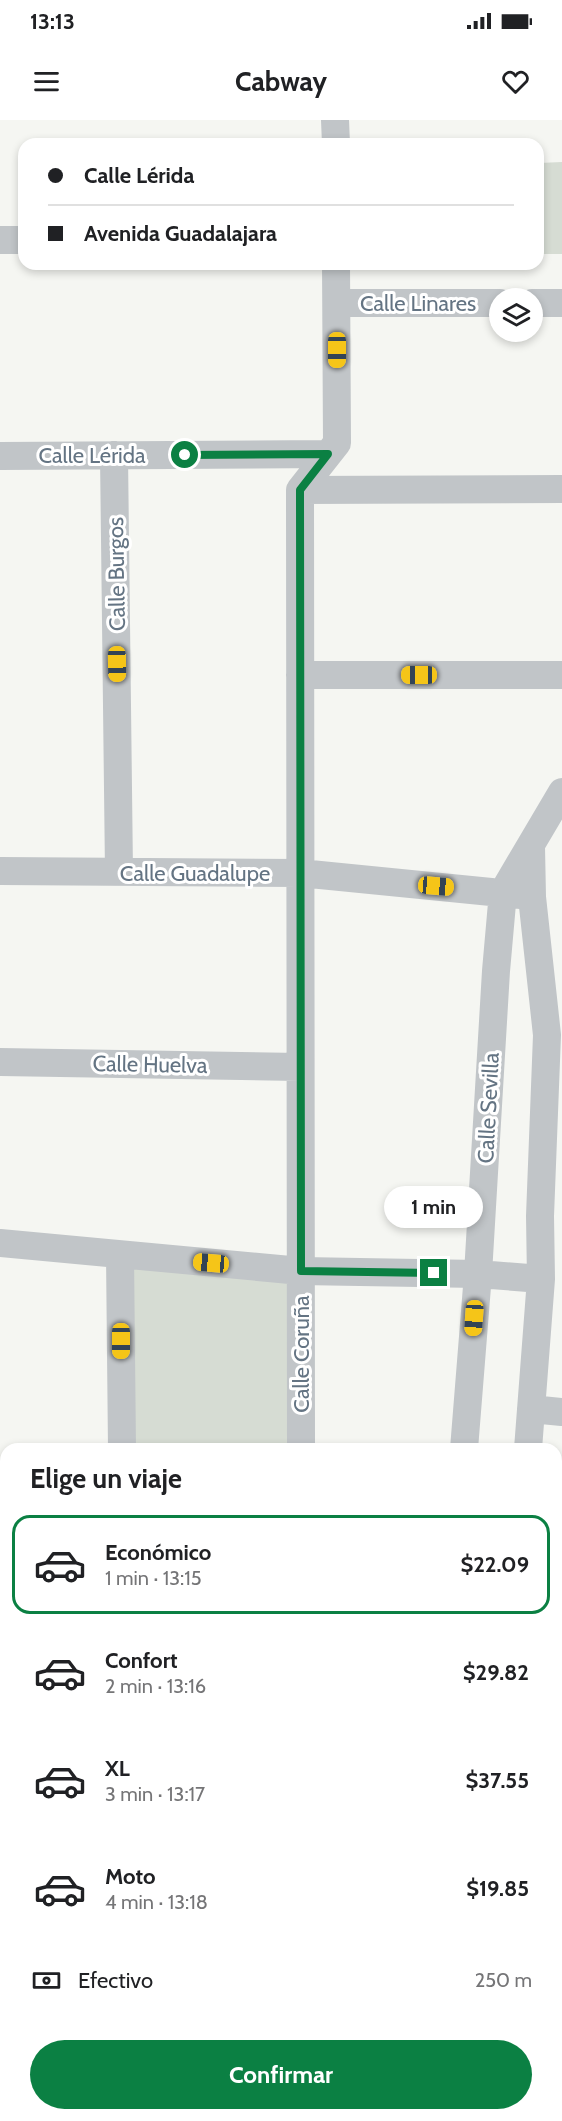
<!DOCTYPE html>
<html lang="es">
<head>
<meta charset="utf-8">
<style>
  body { margin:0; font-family:Cabin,sans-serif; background:#f2f2f2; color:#202124; height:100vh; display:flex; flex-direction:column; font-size:22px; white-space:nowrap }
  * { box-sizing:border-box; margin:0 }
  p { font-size:20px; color:#757577 }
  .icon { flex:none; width:33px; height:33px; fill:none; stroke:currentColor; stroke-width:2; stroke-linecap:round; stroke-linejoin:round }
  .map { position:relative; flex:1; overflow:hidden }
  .sheet { position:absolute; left:0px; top:1323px; width:562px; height:678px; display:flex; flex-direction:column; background:#fff; border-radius:18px 18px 0 0; box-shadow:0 3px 9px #0003 }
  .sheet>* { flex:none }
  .top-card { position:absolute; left:18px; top:18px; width:526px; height:132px; border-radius:18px; box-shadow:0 3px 9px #0003; display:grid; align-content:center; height:132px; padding:0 30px; background:#fff }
  .fabs { position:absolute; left:489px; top:168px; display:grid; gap:12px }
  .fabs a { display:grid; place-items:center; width:54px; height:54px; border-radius:50%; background:#fff; box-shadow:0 3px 9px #0003; font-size:30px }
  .end { position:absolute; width:27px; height:27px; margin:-14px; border:8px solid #0b8043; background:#fff; box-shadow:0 0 0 3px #fff }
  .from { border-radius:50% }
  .bubble { position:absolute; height:42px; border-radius:21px; background:#fff; box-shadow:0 3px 9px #0003; font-size:20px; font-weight:800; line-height:42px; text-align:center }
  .car { position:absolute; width:18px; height:36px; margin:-18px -9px; border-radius:8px; box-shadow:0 0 4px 2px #0007; background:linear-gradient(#f5c518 24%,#345 0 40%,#f5c518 0 76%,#345 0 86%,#f5c518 0) }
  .top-card b { display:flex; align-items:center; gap:21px; height:57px; font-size:22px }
  .top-card b+b { border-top:2px solid #e0e0e0 }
  .top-card i { width:15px; height:15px; background:#202124 }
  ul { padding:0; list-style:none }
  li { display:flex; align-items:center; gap:18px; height:99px; margin:0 12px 9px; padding:0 18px; border:3px solid transparent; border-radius:18px }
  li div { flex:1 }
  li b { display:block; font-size:22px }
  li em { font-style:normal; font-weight:800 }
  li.current { border-color:#0b8043 }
  li>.icon { width:54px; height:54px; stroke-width:1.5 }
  h2 { padding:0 30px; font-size:27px; line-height:72px }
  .pay { display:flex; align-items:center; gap:15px; height:66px; padding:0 30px; font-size:22px }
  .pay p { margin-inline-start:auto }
  .cta { display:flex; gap:12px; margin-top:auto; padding:12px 30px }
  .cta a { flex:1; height:69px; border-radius:36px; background:#0b8043; color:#fff; font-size:24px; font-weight:800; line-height:69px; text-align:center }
  .status { display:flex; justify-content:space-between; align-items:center; height:42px; padding:0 30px; background:#fff; direction:ltr }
  .status svg { height:16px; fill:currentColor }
  header { display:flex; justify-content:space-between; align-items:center; height:78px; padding:0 30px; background:#fff; font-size:27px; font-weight:800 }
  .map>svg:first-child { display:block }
</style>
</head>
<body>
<div class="status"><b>13:13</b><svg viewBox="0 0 49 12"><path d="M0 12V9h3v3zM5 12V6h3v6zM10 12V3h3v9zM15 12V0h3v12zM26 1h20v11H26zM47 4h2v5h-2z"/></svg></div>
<header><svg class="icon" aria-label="menu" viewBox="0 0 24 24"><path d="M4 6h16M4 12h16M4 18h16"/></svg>Cabway<svg class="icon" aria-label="heart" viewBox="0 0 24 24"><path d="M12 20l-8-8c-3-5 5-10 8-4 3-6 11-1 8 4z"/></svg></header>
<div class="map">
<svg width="562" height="2001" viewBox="0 0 562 2001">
  <rect width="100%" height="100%" fill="#f5f6f2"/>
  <path fill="#d6dcd3" d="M 562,42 L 562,134 L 539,134 L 539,43 Z
    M 120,1135 L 301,1151 L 301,1329 L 122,1329 Z"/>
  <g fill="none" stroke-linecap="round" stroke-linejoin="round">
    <path stroke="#c1c5c8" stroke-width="28" d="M 335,0 L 336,24
      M 0,120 L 24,120
      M 337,183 L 500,183
      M 532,183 L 562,183
      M 114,335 L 119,752
      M 0,336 L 328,334
      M 300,370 L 562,369
      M 300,555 L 562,555
      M 0,751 L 300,753 L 521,775
      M 0,942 L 300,947
      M 0,1123 L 301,1151 L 478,1154 L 541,1159
      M 120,1135 L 122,1329
      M 531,1289 L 562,1292
      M 301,1329 L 300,370 L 337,323 L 336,144
      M 464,1329 L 478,1154 L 496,851 L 503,772 L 562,672
      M 528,1329 L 541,1159 L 540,1096 L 547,915 L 532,777 L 531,727
      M 556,1476 L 562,1476
      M 0,1526 L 6,1526
      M 556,1664 L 562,1664
      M 556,1792 L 562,1794
      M 556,1873 L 562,1872
      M 0,1901 L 6,1901
      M 411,2001 L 411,1995
      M 476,2001 L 477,1995"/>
  </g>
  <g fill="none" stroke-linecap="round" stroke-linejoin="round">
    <path stroke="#0b8043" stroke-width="8" d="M 185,335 L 328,334 L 300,370 L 301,1151 L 434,1153"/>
  </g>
  <g text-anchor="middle" stroke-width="6" stroke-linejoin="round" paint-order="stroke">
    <g font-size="22" fill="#647483" stroke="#fff">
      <text x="418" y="191">Calle Linares</text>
      <text x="92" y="343">Calle Lérida</text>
      <text transform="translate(116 454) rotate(-91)" y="8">Calle Burgos</text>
      <text x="195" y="761">Calle Guadalupe</text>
      <text transform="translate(150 944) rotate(1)" y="8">Calle Huelva</text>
      <text transform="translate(488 988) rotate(-87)" y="8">Calle Sevilla</text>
      <text transform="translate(301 1234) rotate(-90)" y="8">Calle Coruña</text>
    </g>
  </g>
</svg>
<div class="fabs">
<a><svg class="icon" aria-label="layers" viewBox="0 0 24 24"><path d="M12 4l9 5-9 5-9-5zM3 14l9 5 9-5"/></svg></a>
</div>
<i class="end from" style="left:185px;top:335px"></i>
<i class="end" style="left:434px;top:1153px"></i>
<div class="bubble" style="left:384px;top:1066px;width:99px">1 min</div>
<i class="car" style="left:337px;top:230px;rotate:180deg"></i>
<i class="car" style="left:117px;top:544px;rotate:179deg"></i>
<i class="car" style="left:419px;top:555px;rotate:270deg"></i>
<i class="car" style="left:436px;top:766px;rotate:95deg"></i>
<i class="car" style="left:211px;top:1143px;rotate:275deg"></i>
<i class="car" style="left:474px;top:1198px;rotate:184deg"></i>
<i class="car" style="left:121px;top:1221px;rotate:180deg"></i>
<div class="top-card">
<b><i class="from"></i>Calle Lérida</b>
<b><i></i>Avenida Guadalajara</b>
</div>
<section class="sheet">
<h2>Elige un viaje</h2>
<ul>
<li class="current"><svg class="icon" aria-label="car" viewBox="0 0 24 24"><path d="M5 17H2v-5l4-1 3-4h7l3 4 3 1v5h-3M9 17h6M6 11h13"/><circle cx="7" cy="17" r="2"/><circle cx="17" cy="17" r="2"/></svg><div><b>Económico</b><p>1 min · 13:15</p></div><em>$22.09</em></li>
<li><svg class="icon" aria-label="car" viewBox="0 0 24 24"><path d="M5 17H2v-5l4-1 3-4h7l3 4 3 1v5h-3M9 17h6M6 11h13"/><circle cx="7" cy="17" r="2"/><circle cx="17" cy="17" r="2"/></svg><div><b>Confort</b><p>2 min · 13:16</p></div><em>$29.82</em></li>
<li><svg class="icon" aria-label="car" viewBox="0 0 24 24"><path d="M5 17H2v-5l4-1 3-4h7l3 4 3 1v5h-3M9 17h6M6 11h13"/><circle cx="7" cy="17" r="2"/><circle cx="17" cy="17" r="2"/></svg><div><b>XL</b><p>3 min · 13:17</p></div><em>$37.55</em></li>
<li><svg class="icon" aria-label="car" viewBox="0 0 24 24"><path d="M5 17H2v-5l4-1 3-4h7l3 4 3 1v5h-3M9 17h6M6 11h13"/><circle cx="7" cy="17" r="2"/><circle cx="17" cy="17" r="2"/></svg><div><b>Moto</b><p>4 min · 13:18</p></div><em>$19.85</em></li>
</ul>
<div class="pay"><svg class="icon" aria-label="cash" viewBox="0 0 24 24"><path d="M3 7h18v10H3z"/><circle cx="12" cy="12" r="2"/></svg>Efectivo<p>250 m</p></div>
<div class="cta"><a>Confirmar</a></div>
</section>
</div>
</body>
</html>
